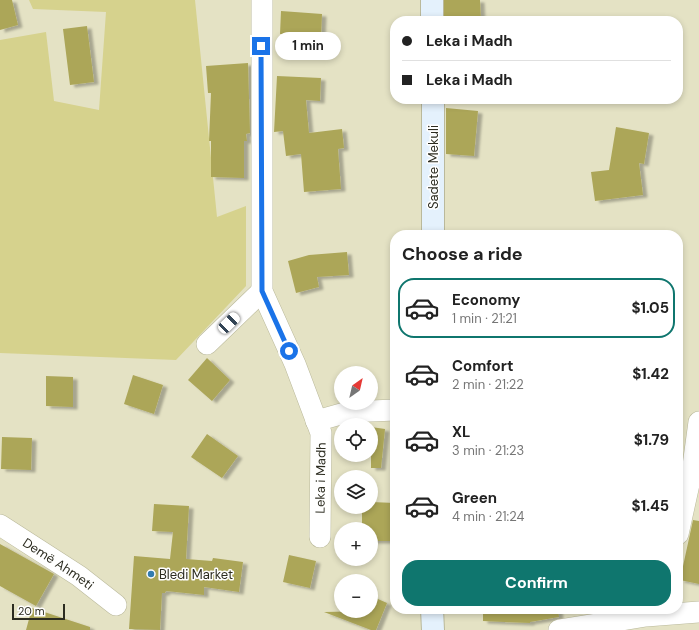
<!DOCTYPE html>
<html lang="en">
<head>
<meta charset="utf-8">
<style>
  body { margin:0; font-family:"DM Sans",sans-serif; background:#f6f6f6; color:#222; height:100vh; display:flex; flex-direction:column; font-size:15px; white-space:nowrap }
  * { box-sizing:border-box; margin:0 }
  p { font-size:13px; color:#767676 }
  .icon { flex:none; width:22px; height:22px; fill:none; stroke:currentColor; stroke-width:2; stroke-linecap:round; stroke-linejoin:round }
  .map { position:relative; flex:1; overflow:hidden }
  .sheet { position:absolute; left:390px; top:230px; width:293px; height:384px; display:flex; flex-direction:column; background:#fff; border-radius:16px; box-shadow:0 2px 6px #0003 }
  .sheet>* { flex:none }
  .top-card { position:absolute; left:390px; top:16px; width:293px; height:88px; border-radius:16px; box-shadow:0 2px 6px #0003; display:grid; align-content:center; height:88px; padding:0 12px; background:#fff }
  .needle { width:26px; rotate:34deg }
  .buttons { position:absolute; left:334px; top:366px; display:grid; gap:8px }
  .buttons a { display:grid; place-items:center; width:44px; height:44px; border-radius:50%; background:#fff; box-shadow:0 2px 6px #0003; font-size:20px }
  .scale { position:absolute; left:12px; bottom:10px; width:53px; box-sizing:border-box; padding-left:4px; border:2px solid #2c2c20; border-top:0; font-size:11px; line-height:14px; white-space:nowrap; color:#2c2c20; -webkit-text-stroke:3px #fff; paint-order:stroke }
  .end { position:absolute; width:18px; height:18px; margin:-9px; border:5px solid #1a73e8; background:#fff; box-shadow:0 0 0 2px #fff }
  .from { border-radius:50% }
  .bubble { position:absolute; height:28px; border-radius:14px; background:#fff; box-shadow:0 2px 6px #0003; font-size:13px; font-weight:700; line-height:28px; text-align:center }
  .car { position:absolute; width:12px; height:24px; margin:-12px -6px; border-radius:5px; box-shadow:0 0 3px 1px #0007; background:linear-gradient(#fff 24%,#345 0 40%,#fff 0 76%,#345 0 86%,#fff 0) }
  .top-card b { display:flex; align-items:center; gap:14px; height:38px; font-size:15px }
  .top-card b+b { border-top:1px solid #e0e0e0 }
  .top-card i { width:10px; height:10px; background:#222 }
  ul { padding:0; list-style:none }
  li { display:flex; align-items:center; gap:12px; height:60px; margin:0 8px 6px; padding:0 4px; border:2px solid transparent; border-radius:16px }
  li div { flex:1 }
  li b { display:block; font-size:15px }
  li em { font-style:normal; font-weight:700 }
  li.active { border-color:#0f766e }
  li>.icon { width:36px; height:36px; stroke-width:1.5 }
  h2 { padding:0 12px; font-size:18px; line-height:48px }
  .action { display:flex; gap:8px; margin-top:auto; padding:8px 12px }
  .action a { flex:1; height:46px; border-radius:16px; background:#0f766e; color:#fff; font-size:16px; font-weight:700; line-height:46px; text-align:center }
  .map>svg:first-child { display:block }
</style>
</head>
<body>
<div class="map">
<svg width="699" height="630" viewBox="0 0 699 630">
  <defs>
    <filter id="shadow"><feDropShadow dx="4.5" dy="2.5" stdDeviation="1" flood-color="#0004"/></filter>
  </defs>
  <rect width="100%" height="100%" fill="#e4e2c4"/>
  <path fill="#d6d28d" d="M 29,0 L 195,0 L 217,217 L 246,206 L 246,286 L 176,360 L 0,353 L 0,40 L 46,32 L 54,101 L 99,110 L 106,12 L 33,9 Z"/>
  <path fill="#aca659" filter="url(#shadow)" d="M 0,0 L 12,0 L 18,25 L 0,30 Z
    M 444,0 L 480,0 L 481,21 L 444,21 Z
    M 281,11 L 322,14 L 321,37 L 280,34 Z
    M 87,26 L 94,82 L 70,85 L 63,29 Z
    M 248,63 L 250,133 L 246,134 L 247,141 L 244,141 L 244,178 L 211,177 L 211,141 L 209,141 L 211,93 L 208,93 L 206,66 Z
    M 277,76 L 321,78 L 320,101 L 306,100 L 309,133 L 342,129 L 344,148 L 338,149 L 341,189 L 304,192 L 301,154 L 286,156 L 283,131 L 274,132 Z
    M 446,108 L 478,111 L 474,156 L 446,154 Z
    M 616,127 L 649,133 L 644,164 L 639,163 L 643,195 L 595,201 L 591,172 L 609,170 Z
    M 347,252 L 349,275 L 317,277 L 319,287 L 296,293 L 288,261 L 309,255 Z
    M 207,358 L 230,380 L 212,401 L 188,380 Z
    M 133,375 L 163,385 L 154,414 L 124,404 Z
    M 46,376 L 73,377 L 73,407 L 46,406 Z
    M 371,427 L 385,429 L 381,468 L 371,468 Z
    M 207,434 L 238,456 L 222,478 L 191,457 Z
    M 2,437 L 32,438 L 31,470 L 1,469 Z
    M 371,502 L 395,503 L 395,541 L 371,541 L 371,529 L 362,529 L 362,507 L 371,507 Z
    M 154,504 L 189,506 L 186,559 L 212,561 L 213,558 L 243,562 L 239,592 L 204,587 L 204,595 L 166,591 L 165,593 L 162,593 L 160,630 L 129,629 L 134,556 L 170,559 L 173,532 L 152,531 Z
    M 693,520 L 699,521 L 699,584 L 680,580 Z
    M 0,544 L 54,574 L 36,606 L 0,586 Z
    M 289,555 L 316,561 L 310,588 L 283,582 Z
    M 371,596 L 387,603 L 376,630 L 371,630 L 324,612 L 371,611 Z
    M 32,608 L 90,627 L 90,630 L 26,630 Z
    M 483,609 L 558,609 L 559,617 L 530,622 L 530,623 L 483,621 Z"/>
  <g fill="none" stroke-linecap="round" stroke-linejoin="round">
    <defs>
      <g id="street">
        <path d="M 262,0 L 262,291 L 295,364 L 321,433 L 320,537"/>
        <path d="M 207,344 L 262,291"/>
        <path d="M 316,421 L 348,412 L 395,410"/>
        <path id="s1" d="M 0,525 L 79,576 L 116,605"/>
        <path d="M 678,534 L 693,466 L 699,422"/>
        <path d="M 559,630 L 646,616 L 699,612"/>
      </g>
      <path id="secondary" d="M 432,0 L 432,21
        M 433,99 L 433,235
        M 432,609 L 433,630"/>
    </defs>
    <use href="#street" stroke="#bab99b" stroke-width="22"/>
    <use href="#secondary" stroke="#bab99b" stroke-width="24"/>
    <use href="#street" stroke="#fff" stroke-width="21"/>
    <use href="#secondary" stroke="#e4f1fc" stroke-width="22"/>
  </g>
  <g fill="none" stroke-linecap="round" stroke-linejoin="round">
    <path stroke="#1a73e8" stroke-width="5" d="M 261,46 L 262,291 L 289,351"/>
  </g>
  <circle fill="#337cb0" stroke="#fff" stroke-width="1.5" cx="151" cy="574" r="4"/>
  <g text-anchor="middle" stroke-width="3" stroke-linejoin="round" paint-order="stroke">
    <g font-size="13" fill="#2c2c20" stroke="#fff">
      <text transform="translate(433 167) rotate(-90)" y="5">Sadete Mekuli</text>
      <text transform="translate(320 478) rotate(-89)" y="5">Leka i Madh</text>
      <text dy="5" stroke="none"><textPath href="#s1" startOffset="70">Demë Ahmeti</textPath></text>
    </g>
    <g font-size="13" fill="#2c2c20" stroke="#fff" text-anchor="start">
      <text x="159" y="579">Bledi Market</text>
    </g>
  </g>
</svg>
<div class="buttons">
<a><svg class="needle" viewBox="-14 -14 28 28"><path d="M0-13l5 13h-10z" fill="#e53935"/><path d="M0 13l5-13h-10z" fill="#767676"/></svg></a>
<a><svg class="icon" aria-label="locate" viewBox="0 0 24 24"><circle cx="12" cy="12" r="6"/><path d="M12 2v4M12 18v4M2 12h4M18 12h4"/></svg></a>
<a><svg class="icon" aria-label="layers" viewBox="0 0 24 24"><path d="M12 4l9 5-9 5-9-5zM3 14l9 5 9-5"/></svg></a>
<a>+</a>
<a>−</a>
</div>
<div class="scale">20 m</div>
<i class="end from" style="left:289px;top:351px"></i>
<i class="end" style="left:261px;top:46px"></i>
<div class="bubble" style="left:275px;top:32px;width:66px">1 min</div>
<i class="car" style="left:229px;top:323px;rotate:46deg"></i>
<div class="top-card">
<b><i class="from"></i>Leka i Madh</b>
<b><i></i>Leka i Madh</b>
</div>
<section class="sheet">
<h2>Choose a ride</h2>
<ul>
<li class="active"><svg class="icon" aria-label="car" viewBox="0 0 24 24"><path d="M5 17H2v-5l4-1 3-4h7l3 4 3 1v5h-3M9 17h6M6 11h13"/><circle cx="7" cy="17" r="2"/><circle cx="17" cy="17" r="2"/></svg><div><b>Economy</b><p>1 min · 21:21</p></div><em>$1.05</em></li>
<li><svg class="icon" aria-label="car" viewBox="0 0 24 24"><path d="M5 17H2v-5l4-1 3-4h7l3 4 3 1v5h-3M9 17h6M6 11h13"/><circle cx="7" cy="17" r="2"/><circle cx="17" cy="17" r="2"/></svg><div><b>Comfort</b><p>2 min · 21:22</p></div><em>$1.42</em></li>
<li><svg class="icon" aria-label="car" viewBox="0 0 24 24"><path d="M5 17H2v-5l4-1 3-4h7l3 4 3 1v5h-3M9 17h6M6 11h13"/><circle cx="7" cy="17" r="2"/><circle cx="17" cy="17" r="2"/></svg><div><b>XL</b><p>3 min · 21:23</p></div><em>$1.79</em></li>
<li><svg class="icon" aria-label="car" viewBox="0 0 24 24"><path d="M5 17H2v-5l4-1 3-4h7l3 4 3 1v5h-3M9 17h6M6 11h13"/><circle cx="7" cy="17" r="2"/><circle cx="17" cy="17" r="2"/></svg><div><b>Green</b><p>4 min · 21:24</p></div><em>$1.45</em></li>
</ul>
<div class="action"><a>Confirm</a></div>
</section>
</div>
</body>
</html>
